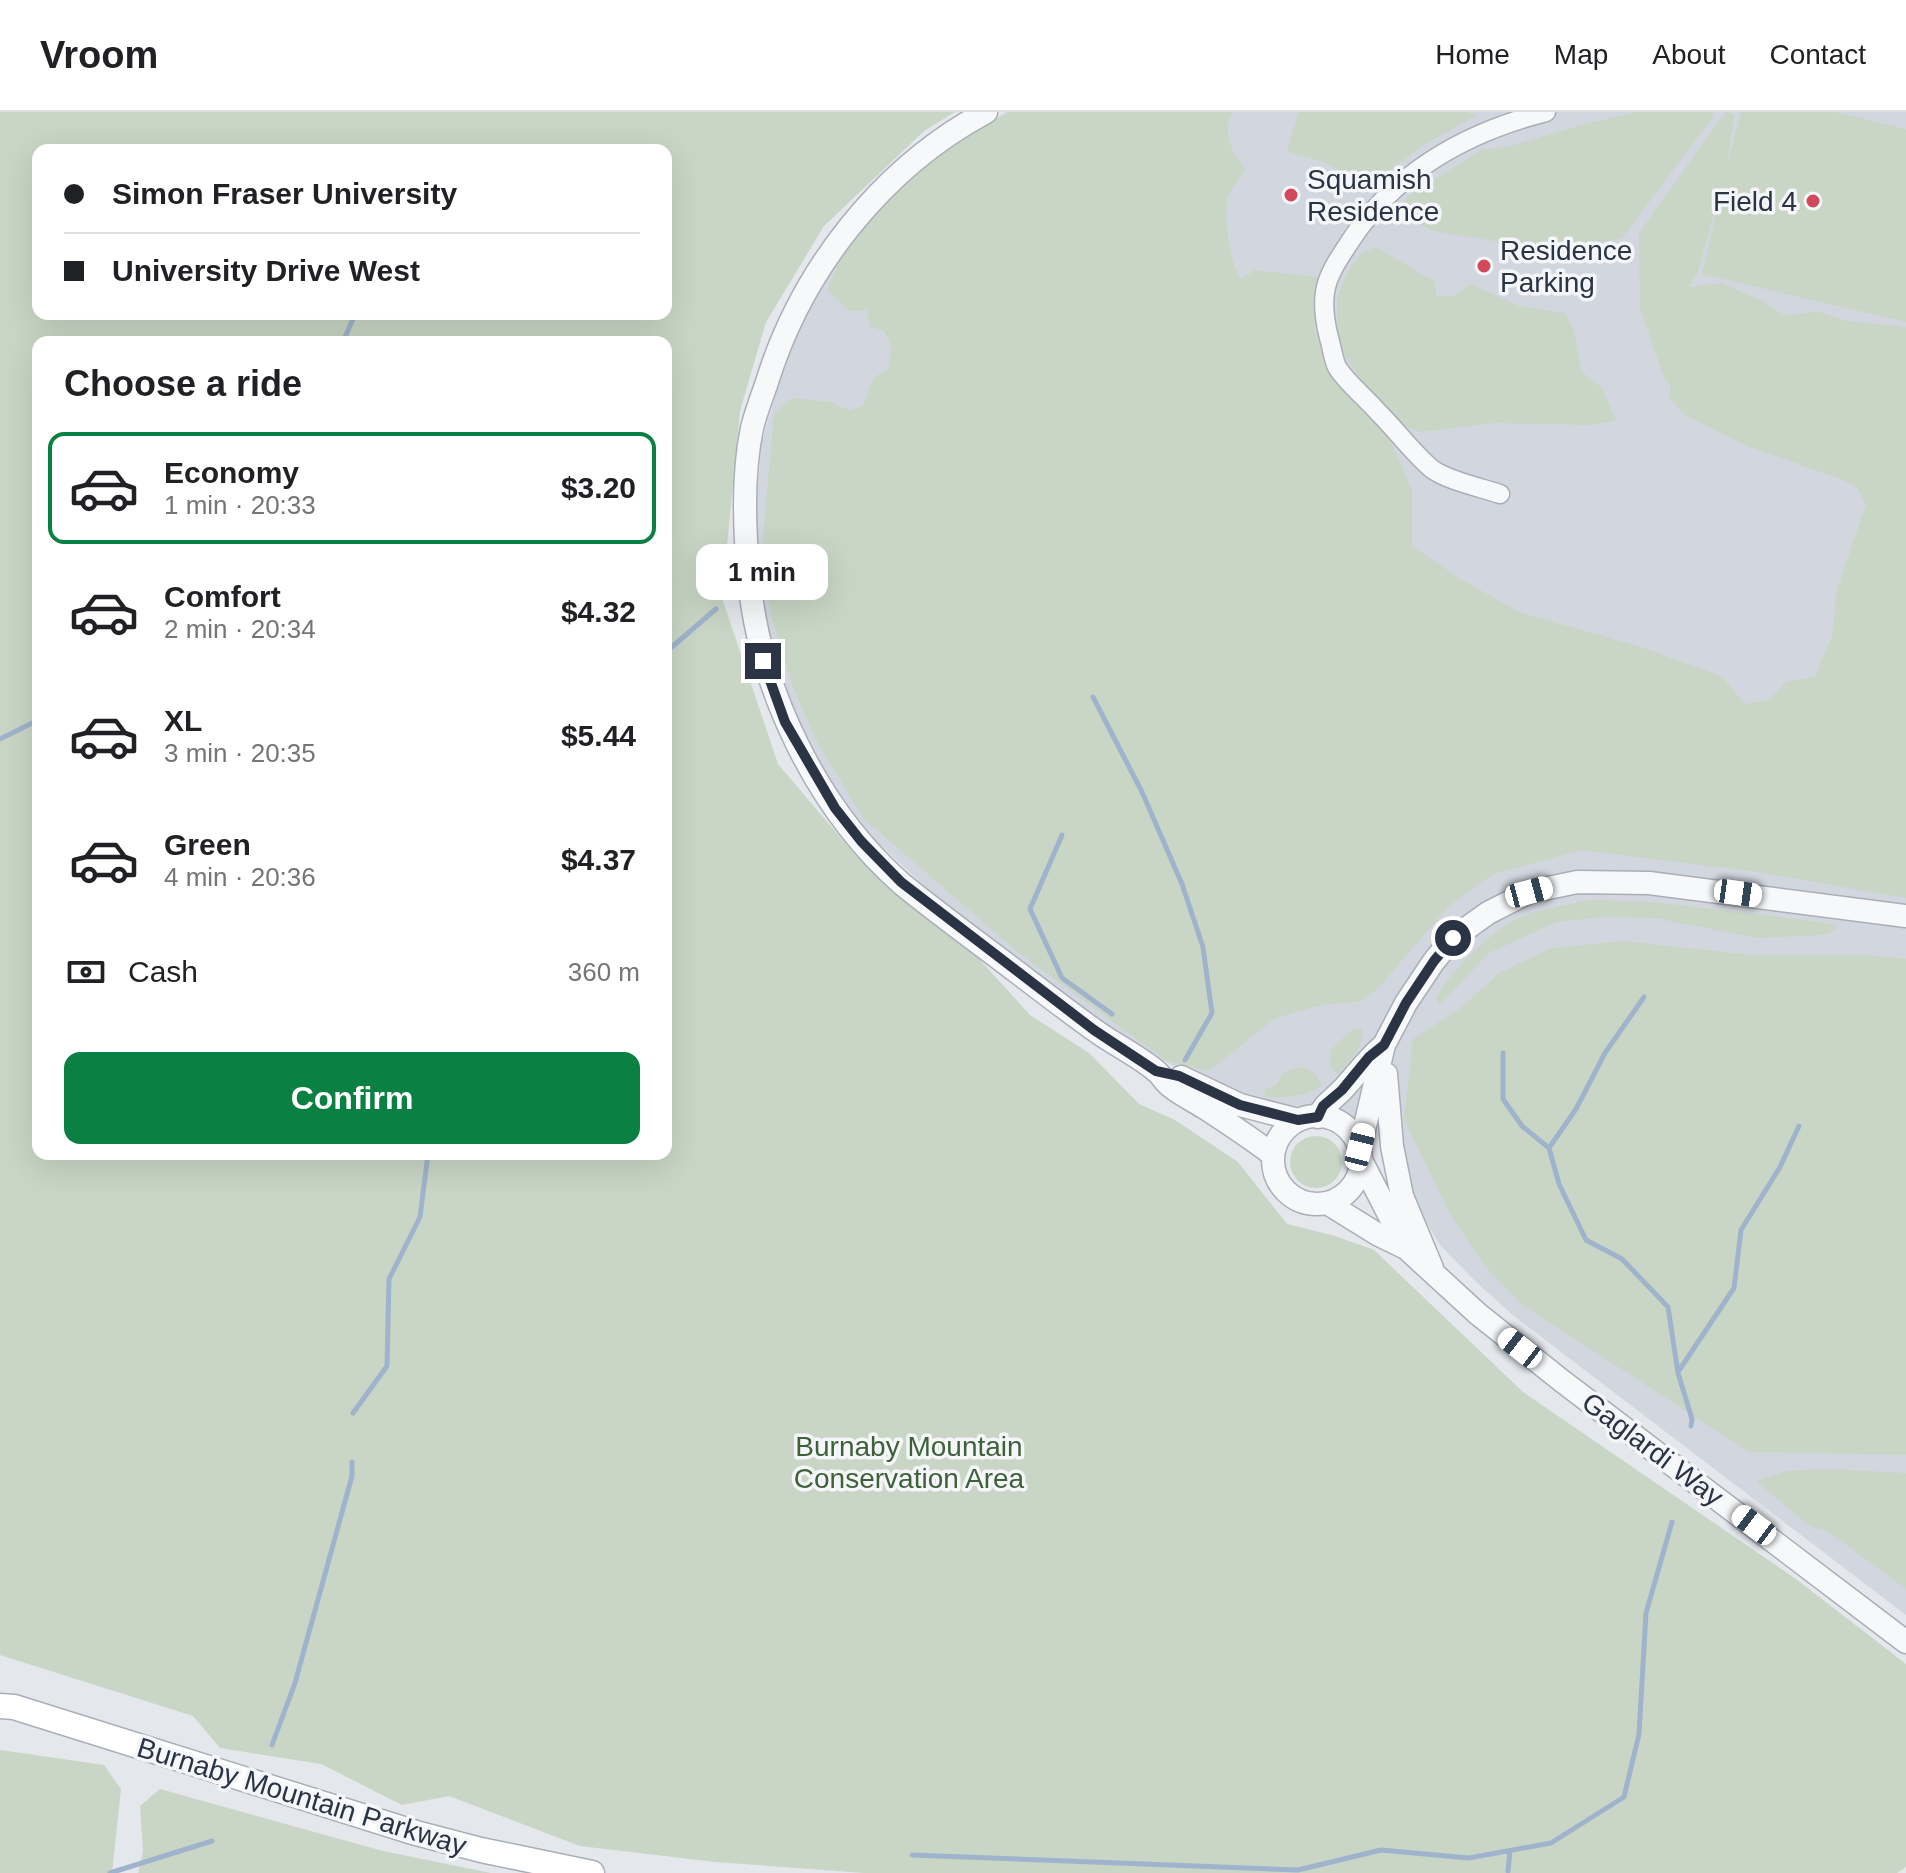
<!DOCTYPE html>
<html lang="en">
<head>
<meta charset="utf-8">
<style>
  body { margin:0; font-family:Helvetica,sans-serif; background:#f6f6f6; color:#202124; height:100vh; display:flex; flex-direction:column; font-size:30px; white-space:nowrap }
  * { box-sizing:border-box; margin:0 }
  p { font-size:26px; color:#757577 }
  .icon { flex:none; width:44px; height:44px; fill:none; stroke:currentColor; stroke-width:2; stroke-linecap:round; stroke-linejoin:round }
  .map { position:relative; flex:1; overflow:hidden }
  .panel { position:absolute; left:32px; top:224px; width:640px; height:824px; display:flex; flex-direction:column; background:#fff; border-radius:16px; box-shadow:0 8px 32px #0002 }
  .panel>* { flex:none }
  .top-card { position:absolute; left:32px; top:32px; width:640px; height:176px; border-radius:16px; box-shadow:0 8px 32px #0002; display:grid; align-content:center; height:176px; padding:0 32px; background:#fff }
  .end { position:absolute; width:36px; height:36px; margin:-18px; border:10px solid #2b3445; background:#fff; box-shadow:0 0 0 4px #fff }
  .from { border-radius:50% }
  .bubble { position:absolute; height:56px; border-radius:16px; background:#fff; box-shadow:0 8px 32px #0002; font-size:26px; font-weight:800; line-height:56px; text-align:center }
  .car { position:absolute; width:24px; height:48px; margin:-24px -12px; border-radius:10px; box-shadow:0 0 6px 2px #0007; background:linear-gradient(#fff 24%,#345 0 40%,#fff 0 76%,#345 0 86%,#fff 0) }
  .top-card b { display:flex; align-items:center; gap:28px; height:76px; font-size:30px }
  .top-card b+b { border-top:2px solid #e0e0e0 }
  .top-card i { width:20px; height:20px; background:#202124 }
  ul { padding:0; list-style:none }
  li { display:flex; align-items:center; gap:24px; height:112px; margin:0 16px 12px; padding:0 16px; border:4px solid transparent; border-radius:16px }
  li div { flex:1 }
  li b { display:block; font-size:30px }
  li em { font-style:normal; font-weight:800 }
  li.current { border-color:#0b8043 }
  li>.icon { width:72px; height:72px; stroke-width:1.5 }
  h2 { padding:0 32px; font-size:36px; line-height:96px }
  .pay { display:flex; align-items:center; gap:20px; height:88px; padding:0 32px; font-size:30px }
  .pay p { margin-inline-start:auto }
  .primary-button { display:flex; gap:16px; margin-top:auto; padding:16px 32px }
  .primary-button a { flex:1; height:92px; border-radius:16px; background:#0b8043; color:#fff; font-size:32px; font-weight:800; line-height:92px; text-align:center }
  header { display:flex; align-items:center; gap:48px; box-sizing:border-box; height:112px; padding:0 40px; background:#fff; border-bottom:2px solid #e0e0e0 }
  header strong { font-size:38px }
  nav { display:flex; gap:44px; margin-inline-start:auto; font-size:28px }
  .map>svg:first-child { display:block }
</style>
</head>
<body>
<header>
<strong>Vroom</strong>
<nav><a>Home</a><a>Map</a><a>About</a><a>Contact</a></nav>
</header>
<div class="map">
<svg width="1906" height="1761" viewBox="0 0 1906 1761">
  <rect width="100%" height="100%" fill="#e4e7ec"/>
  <path fill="#d2d6de" d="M 1006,0 L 1906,0 L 1906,1503 L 1515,1205 L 1475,1169 L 1440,1133 L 1414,1090 L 1397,1026 L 1320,989 L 1302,997 L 1277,996 L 1215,975 L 1162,948 L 1094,905 L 935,784 L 873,726 L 838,680 L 806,626 L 786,581 L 769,529 L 759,473 L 755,409 L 762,328 L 792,231 L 843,134 L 926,51 Z"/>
  <path fill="#c9d6c5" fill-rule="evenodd" d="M 0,0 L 955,0 L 924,19 L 824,114 L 766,210 L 740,299 L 722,486 L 778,652 L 857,745 L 958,824 L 1030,903 L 1089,941 L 1139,992 L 1175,1008 L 1238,1050 L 1287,1112 L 1335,1124 L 1374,1138 L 1523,1280 L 1796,1467 L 1906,1552 L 1906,1755 L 1897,1761 L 864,1761 L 715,1750 L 580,1734 L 449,1684 L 402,1693 L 321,1652 L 220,1636 L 193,1604 L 0,1543 ZM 38,38 L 666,38 L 666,202 L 38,202 ZM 38,230 L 666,230 L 666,1042 L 38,1042 Z
    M 1011,0 L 1232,0 C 1222,22 1231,38 1245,57 C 1240,66 1232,75 1228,85 C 1222,99 1231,156 1241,167 L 1255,158 L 1317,165 L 1321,184 L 1314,218 L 1377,297 L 1412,378 L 1412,434 L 1459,466 L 1519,500 L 1635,533 L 1721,564 L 1745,592 L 1769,588 L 1786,570 L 1815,565 L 1832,524 L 1837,478 L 1866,393 L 1857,376 L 1841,367 L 1747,334 L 1684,302 L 1669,286 L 1671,274 L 1664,265 L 1640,196 L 1639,121 L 1724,2 L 1728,0 L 1734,3 L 1727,54 L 1741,0 L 1834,0 L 1906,17 L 1906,210 L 1702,162 L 1725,62 L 1700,153 L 1696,164 L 1689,173 L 1690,175 L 1721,171 L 1763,189 L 1784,204 L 1816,199 L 1846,209 L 1906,215 L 1906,786 L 1756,760 L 1583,738 L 1493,762 L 1448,795 L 1381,873 L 1363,889 L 1326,892 L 1275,906 L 1209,959 L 1167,949 L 1020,842 L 863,706 L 816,628 L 793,575 L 771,503 L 763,423 L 774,301 L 793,286 L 830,290 L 849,298 L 863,294 L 874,265 L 888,258 L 891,234 L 884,219 L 871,215 L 867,198 L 849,199 L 827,177 L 849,129 L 906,69 L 982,14 Z
    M 1298,0 L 1465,0 L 1478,3 L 1423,33 L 1372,73 L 1366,72 L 1321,49 L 1287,40 Z
    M 1636,0 L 1713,0 L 1713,5 L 1622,126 L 1556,139 L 1433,119 L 1402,103 L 1407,85 L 1481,38 L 1511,34 L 1581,13 Z
    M 1376,135 L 1435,170 L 1436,184 L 1453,184 L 1471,172 L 1519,194 L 1565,201 L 1574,219 L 1581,259 L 1602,276 L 1616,308 L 1590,313 L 1495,311 L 1421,320 L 1393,312 L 1338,235 L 1337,186 L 1347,161 L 1362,141 Z
    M 1590,788 L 1653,790 L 1814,809 L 1835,813 L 1837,817 L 1824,823 L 1758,826 L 1655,806 L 1604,805 L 1556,810 L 1489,841 L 1440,893 L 1437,890 C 1437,871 1493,819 1511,810 C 1534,797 1565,794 1590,788 Z
    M 1624,829 L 1752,843 L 1867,843 L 1906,847 L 1906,1343 L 1749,1340 L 1521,1192 L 1485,1154 L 1449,1100 L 1404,1007 L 1413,927 L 1462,895 L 1499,861 L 1552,836 Z
    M 1362,916 C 1365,936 1350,948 1338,962 L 1330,955 L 1331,938 L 1350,919 Z
    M 1302,955 L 1316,962 L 1322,974 C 1306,985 1284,986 1265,985 L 1264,978 L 1277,972 L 1282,961 Z
    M1290 1050a26 26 0 1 1 52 0a26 26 0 1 1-52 0Z
    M 1825,1357 L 1906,1361 L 1906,1477 L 1826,1418 L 1811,1415 L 1756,1369 L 1786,1359 Z
    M 0,1638 L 104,1653 L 121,1677 L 112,1761 L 0,1761 Z
    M 160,1677 L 383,1739 L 491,1761 L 138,1761 L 143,1739 L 140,1694 Z"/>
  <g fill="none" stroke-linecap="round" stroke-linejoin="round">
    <path stroke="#9fb4cc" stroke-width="5" d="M 343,230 L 355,202
      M 666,540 L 716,497
      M 1093,585 L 1142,680 L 1182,772 L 1203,835 L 1212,901 L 1185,948
      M 0,627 L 38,608
      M 1062,723 L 1030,797 L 1062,866 L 1112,902
      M 1503,941 L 1503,987 L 1522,1014 L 1549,1036 L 1559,1072 L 1586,1128 L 1622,1147 L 1668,1195 L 1678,1261 L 1692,1307 L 1691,1314
      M 1549,1036 L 1576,997 L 1605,941 L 1644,885
      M 1678,1260 L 1734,1176 L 1741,1118 L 1780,1055 L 1799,1014
      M 353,1301 L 387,1254 L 389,1167 L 420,1105 L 428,1042
      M 272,1633 L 295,1571 L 352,1364 L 352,1350
      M 912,1743 L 1298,1758 L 1381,1738 L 1469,1746 L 1551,1731 L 1624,1685 L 1639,1622 L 1646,1501 L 1672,1410
      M 1508,1759 L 1510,1739
      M 110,1761 L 212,1729"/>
    <defs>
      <path id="minor" d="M 1500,382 C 1482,376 1446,368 1432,357 C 1413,341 1396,318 1378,300 C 1367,287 1345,269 1337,255 C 1333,247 1332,235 1329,226 C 1317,178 1327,164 1353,125 C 1399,57 1468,20 1546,0"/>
      <path id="tertiary" d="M 986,0 C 882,56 802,157 767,270 C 762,285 756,300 752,316 C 742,364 744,417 749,466 C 759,577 817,697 902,772 C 930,795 960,817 989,839 C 1024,865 1058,892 1093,917 C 1113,932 1137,943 1156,959 C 1161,963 1165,970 1170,974 C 1181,983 1194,989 1205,996 C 1228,1011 1251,1026 1273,1043
        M 1386,962 L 1392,1034 L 1402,1084 L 1432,1156
        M 1181,965 L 1240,993 L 1298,1008
        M1273 1048a44 44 0 1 1 88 0a44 44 0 1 1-88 0Z
        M 1318,1005 C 1324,992 1334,987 1344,976 C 1358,961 1368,946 1384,933
        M 1360,1035 L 1384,933 L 1406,891 L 1434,849 L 1453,826 L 1488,801 L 1529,780 L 1577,770 L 1649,771 L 1906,804
        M 1362,1050 L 1406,1136
        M 1327,1091 L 1377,1122 L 1406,1136 L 1478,1202 L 1562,1269 L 1906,1530"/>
      <path id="secondary" d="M 0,1594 L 14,1595 L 416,1721 L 481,1738 L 592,1761"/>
    </defs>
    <use href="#minor" stroke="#a9aeb7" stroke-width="21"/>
    <use href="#tertiary" stroke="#a9aeb7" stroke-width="25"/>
    <use href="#secondary" stroke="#a9aeb7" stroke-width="27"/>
    <use href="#minor" stroke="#f7f8fa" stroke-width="18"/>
    <use href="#tertiary" stroke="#f7f8fa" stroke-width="22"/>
    <use href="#secondary" stroke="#fff" stroke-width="24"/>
  </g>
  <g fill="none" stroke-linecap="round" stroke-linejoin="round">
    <path stroke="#2b3445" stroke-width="10" d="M 763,549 L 785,610 L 835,696 L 861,729 L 901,770 L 1094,918 L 1156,959 L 1179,964 L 1240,993 L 1298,1008 L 1318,1005 L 1323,994 L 1342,978 L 1369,945 L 1384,933 L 1406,891 L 1434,849 L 1453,826"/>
  </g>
  <g fill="#d1495b" stroke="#f4f6f9" stroke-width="3">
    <circle cx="1291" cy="83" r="8"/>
    <circle cx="1813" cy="89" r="8"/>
    <circle cx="1484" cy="154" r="8"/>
  </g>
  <g text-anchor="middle" stroke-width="7" stroke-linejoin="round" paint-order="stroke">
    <g font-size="28" fill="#2b3445" stroke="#f4f6f9" text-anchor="start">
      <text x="1307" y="77">Squamish<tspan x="1307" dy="32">Residence</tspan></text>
      <text x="1797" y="99" text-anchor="end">Field 4</text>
      <text x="1500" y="148">Residence<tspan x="1500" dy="32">Parking</tspan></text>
    </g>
    <g font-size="28" fill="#3f6138" stroke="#f4f6f9">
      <text x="909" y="1344">Burnaby Mountain<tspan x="909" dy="32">Conservation Area</tspan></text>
    </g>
    <g font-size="28" fill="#2b3445" stroke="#f4f6f9">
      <text transform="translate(1653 1337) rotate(37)" y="10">Gaglardi Way</text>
      <text transform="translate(302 1684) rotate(17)" y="10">Burnaby Mountain Parkway</text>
    </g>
  </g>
</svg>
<i class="end from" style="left:1453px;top:826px"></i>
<i class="end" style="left:763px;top:549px"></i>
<div class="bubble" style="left:696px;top:432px;width:132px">1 min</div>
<i class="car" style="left:1529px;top:780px;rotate:75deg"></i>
<i class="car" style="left:1738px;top:781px;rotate:98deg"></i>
<i class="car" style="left:1360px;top:1035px;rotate:14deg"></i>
<i class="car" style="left:1520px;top:1236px;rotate:308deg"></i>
<i class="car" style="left:1754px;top:1413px;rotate:307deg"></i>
<div class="top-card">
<b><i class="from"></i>Simon Fraser University</b>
<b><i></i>University Drive West</b>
</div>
<section class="panel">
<h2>Choose a ride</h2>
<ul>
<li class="current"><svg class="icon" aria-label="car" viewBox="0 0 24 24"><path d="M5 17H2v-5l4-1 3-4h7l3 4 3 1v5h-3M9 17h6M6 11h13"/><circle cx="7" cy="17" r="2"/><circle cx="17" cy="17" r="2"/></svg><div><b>Economy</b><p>1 min · 20:33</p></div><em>$3.20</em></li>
<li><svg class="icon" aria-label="car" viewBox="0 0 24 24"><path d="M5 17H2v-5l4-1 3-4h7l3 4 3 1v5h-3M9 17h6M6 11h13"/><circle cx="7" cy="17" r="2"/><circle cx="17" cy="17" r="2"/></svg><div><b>Comfort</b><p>2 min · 20:34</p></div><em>$4.32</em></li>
<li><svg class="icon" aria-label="car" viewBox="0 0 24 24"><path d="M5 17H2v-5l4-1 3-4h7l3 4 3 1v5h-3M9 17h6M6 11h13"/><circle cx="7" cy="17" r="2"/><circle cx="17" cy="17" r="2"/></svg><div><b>XL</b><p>3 min · 20:35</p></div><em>$5.44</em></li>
<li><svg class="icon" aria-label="car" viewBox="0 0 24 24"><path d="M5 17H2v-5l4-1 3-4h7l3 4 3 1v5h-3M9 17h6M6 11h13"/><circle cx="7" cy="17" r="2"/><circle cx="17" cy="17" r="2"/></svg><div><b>Green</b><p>4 min · 20:36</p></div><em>$4.37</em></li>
</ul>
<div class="pay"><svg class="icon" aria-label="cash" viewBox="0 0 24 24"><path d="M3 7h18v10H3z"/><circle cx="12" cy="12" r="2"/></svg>Cash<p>360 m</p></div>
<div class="primary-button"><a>Confirm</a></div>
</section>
</div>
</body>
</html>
